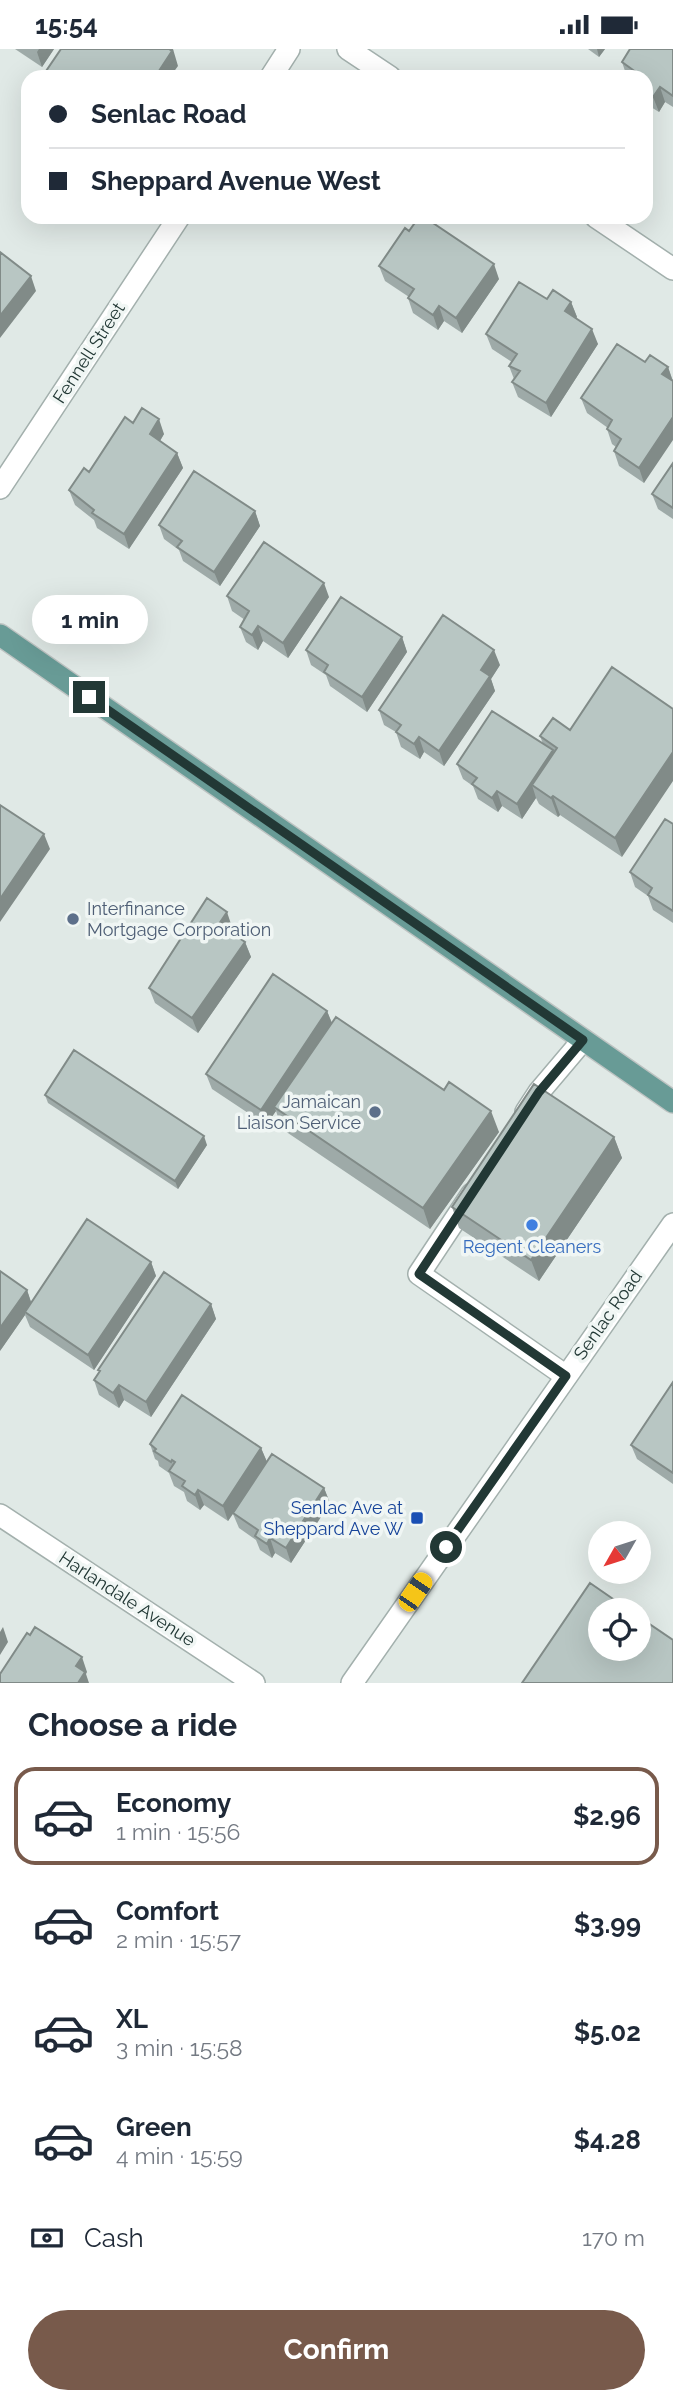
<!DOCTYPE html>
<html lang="en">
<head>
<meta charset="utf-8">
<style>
  body { margin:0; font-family:Raleway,sans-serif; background:#f2f2f3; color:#1f2937; height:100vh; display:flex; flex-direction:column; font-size:26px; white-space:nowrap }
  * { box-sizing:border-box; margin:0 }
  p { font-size:23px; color:#747a83 }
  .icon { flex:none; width:38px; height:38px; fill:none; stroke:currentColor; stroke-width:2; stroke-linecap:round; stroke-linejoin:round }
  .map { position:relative; height:1634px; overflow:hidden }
  .sheet { display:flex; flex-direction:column; background:#fff; flex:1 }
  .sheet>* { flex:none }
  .guide { position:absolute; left:21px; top:21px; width:632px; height:154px; border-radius:21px; box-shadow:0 7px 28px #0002; display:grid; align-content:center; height:154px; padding:0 28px; background:#fff }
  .needle { width:46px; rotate:231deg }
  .tools { position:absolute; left:588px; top:1472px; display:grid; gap:14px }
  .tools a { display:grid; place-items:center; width:63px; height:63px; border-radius:50%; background:#fff; box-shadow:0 7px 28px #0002; font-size:35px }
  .end { position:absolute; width:32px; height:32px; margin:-16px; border:9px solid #223835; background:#fff; box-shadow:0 0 0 4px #fff }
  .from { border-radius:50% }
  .bubble { position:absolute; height:49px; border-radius:24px; background:#fff; box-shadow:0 7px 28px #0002; font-size:23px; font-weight:700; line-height:49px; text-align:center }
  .car { position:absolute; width:21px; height:42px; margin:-21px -10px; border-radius:9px; box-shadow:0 0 5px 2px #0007; background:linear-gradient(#f5c518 24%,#345 0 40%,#f5c518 0 76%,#345 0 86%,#f5c518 0) }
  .guide b { display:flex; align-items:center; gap:24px; height:66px; font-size:26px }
  .guide b+b { border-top:2px solid #e0e1e3 }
  .guide i { width:18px; height:18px; background:#1f2937 }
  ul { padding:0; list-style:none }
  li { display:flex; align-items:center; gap:21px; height:98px; margin:0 14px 10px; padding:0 14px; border:4px solid transparent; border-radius:21px }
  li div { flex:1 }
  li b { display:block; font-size:26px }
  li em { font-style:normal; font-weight:700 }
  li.active { border-color:#785a4b }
  li>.icon { width:63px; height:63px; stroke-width:1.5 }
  h2 { padding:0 28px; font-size:32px; line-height:84px }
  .pay { display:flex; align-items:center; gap:18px; height:77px; padding:0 28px; font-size:26px }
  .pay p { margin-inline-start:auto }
  .button { display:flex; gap:14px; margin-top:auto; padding:14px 28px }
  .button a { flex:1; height:80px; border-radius:42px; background:#785a4b; color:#fff; font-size:28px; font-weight:700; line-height:80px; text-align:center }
  .status { display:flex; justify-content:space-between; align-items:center; height:49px; padding:0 35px; background:#fff; direction:ltr }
  .status svg { height:19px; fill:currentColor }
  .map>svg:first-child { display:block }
</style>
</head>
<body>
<div class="status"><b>15:54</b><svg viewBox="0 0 49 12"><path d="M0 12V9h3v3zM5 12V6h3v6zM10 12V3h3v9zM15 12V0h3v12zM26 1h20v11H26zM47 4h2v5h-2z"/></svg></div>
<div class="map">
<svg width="673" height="1634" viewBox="0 0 673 1634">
  <rect width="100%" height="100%" fill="#e0e9e6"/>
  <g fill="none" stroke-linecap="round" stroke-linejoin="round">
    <defs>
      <path id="minor" d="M 348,0 L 390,28
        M 271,28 L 289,0
        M 596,168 L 673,220
        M 0,439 L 179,168
        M 526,1063 L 539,1043 L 583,991
        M 472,1145 L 419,1225 L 566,1327
        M 0,1466 L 254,1634
        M 352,1634 L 673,1175"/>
      <path id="major" d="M 0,586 L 673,1053"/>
    </defs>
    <use href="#minor" stroke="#a3b0ad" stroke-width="24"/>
    <use href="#major" stroke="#bdc3c2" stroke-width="24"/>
    <use href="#minor" stroke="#fff" stroke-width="21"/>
    <use href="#major" stroke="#689b96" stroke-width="21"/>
  </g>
  <path fill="#9eaaa8" d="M 15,0 L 54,0 L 42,18 Z
    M 588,0 L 605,0 L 599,8 Z
    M 673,0 L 673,58 L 665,53 L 659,63 L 646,55 L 646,28 L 627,28 L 622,13 Z
    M 379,217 L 499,230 L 462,284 L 444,272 L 438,281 L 413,264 L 408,249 L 409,248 L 385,232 Z
    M 547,250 L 571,253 L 577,268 L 576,269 L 598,295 L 551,368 L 518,348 L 512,333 L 514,330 L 509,317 L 512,313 L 492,300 L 486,285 Z
    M 645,313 L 668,318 L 673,332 L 644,434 L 619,417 L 614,402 L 616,398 L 612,395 L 607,380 L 608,379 L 587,364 L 581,349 Z
    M 133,374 L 164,385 L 160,392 L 177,404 L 183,419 L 129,500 L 97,479 L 94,471 L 75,456 L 69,441 L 89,423 Z
    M 673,414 L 673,470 L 658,460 L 652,445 Z
    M 255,462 L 260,477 L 220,537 L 183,512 L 179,501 L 164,490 L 159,476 Z
    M 227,547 L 329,548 L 288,609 L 263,592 L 258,601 L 246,593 L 240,578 L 245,571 L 232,562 Z
    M 402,588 L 407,603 L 367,663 L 330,637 L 326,626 L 311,616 L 306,601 Z
    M 500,616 L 491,630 L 495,642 L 444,717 L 424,703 L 420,710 L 401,698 L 396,683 L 384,676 L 379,661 Z
    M 612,618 L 622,808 L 560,766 L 558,768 L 539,755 L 536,749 L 522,770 L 502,757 L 498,763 L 478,750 L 473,737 L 463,730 L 457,715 L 543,695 L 540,687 L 570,681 Z
    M 673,775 L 673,874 L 653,861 L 648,847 L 635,838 L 630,823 Z
    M 232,878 L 230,882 L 245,893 L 251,908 L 198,984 L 155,954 L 149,939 Z
    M 327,962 L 332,974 L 499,1083 L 430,1180 L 282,1080 L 276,1062 L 266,1076 L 212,1040 L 206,1025 Z
    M 45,1046 L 207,1096 L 178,1140 L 48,1054 Z
    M 614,1088 L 622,1109 L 539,1232 L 459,1179 L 452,1158 Z
    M 151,1213 L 156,1227 L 94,1321 L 30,1278 L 25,1266 L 0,1302 L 27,1241 L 31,1253 Z
    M 211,1255 L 216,1270 L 151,1368 L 124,1351 L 119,1359 L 99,1346 L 94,1331 L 99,1323 L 98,1321 Z
    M 673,1333 L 673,1435 L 637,1410 L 631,1396 Z
    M 150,1395 L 261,1399 L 267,1413 L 324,1439 L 330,1454 L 291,1514 L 275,1504 L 272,1509 L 260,1501 L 256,1491 L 239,1479 L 233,1465 L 228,1472 L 204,1456 L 200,1461 L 187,1452 L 184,1443 L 174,1437 L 169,1424 L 159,1417 L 158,1412 L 155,1410 Z"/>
  <path fill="#818b88" d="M 39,0 L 54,0 L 42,18 L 37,3 Z
    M 167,0 L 173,0 L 178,17 L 170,28 L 155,28 Z
    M 597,0 L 605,0 L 599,8 Z
    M 660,38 L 665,53 L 659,63 L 653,48 Z
    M 494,215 L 499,230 L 462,284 L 456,269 Z
    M 31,227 L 36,242 L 0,289 L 0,267 Z
    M 571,253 L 577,268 L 571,277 L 565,262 Z
    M 439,257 L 444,272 L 438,281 L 433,266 Z
    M 592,280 L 598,295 L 551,368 L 546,354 Z
    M 668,318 L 673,333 L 662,325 Z
    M 673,368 L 673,391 L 644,434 L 639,419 Z
    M 159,370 L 164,385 L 155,400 L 150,385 Z
    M 177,404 L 183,419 L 129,500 L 124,485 Z
    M 255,462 L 260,477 L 220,537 L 214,523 Z
    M 324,534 L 329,548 L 288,609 L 283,594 Z
    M 258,577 L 263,592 L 258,601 L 252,586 Z
    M 402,588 L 407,603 L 367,663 L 362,648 Z
    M 494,601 L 500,616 L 491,630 L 495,642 L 444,717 L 439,702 L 481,621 Z
    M 419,688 L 424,703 L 420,710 L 414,695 Z
    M 553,701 L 558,716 L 532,736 L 536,749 L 522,770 L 517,755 Z
    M 673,703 L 673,732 L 622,808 L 615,789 Z
    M 497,742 L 502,757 L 498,763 L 492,749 Z
    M 553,747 L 560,766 L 558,768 L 551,749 Z
    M 44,785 L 50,800 L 0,873 L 0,850 Z
    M 227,863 L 232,878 L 224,890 L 219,875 Z
    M 245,893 L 251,908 L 198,984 L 192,969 Z
    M 327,962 L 333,977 L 274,1058 L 276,1062 L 266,1076 L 261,1061 Z
    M 491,1062 L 499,1083 L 430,1180 L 423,1159 Z
    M 204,1087 L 207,1096 L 178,1140 L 175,1132 Z
    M 614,1088 L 622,1109 L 539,1232 L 531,1211 Z
    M 151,1213 L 156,1227 L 94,1321 L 88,1306 Z
    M 27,1241 L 32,1256 L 25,1263 L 25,1266 L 0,1302 L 0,1279 Z
    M 211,1255 L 216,1270 L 151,1368 L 146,1353 Z
    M 119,1336 L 124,1351 L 119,1359 L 113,1344 Z
    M 261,1399 L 267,1413 L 228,1472 L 223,1457 Z
    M 324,1439 L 330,1454 L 291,1514 L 286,1499 Z
    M 198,1441 L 204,1456 L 200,1461 L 195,1446 Z
    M 270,1489 L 275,1504 L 272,1509 L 267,1495 Z
    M 3,1578 L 8,1593 L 0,1606 L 0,1583 Z
    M 82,1608 L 87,1623 L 86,1625 L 89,1634 L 78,1634 L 76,1617 Z"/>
  <path fill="#b8c6c3" stroke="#818b88" stroke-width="2" d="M 61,0 L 169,0 L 172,2 L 155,28 L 42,28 Z
    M 630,0 L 673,0 L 673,47 L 660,38 L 653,48 L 646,43 L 646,28 L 639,28 L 640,26 L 622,13 Z
    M 419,168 L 424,168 L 494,215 L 456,269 L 439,257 L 433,266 L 408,249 L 414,240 L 379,217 L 405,179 L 409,182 Z
    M 0,203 L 31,227 L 0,267 Z
    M 519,233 L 547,250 L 553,241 L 571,253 L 565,262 L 592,280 L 546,354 L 512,333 L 520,322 L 509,317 L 517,305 L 486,285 Z
    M 617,295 L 645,313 L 650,306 L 668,318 L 662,325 L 673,332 L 673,368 L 639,419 L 614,402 L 621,390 L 607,380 L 612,371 L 581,349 Z
    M 142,359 L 159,370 L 150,385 L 177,404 L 124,485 L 92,464 L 94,461 L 69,441 L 84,419 L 89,423 L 125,368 L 133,374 Z
    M 673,414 L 673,459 L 652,445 Z
    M 194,422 L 255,462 L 214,523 L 177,498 L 182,492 L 159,476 Z
    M 264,493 L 324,534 L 283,594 L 258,577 L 252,586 L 240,578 L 249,562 L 227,547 Z
    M 341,548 L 402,588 L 362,648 L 324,623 L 328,616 L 306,601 Z
    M 443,566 L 494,601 L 481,621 L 490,627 L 439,702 L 419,688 L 414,695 L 396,683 L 401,676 L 379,661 Z
    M 612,618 L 673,660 L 673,703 L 615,789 L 553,747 L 551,749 L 532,736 L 557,699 L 540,687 L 553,669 L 570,681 Z
    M 492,662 L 553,701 L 517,755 L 497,742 L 492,749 L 472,735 L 477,729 L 457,715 Z
    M 0,756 L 44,785 L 0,850 Z
    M 665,770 L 673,775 L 673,862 L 648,846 L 652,839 L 630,823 Z
    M 207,849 L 227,863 L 219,875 L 245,893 L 192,969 L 149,939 Z
    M 273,925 L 327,962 L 261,1061 L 206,1025 Z
    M 336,968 L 444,1041 L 449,1033 L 491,1062 L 423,1159 L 274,1058 Z
    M 74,1001 L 204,1087 L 175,1132 L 45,1046 Z
    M 534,1035 L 614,1088 L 531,1211 L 452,1158 Z
    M 87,1170 L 151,1213 L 88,1306 L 25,1263 Z
    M 0,1222 L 27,1241 L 0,1279 Z
    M 164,1223 L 211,1255 L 146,1353 L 119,1336 L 113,1344 L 94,1331 L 100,1322 L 98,1321 Z
    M 673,1333 L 673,1424 L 631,1396 Z
    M 182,1346 L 261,1399 L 223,1457 L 198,1441 L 195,1446 L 182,1437 L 185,1432 L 169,1422 L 175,1413 L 172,1411 L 171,1413 L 154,1402 L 156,1400 L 150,1395 Z
    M 272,1405 L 324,1439 L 286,1499 L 270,1489 L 267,1495 L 255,1487 L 258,1481 L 233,1464 Z
    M 590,1534 L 629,1561 L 600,1561 L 600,1600 L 639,1600 L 639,1568 L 673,1591 L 673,1634 L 522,1634 Z
    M 35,1578 L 82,1608 L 76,1617 L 85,1623 L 78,1634 L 0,1634 L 0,1625 L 27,1584 L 30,1586 Z"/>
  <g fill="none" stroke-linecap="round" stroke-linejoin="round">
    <path stroke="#223835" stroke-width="9" d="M 89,648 L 583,991 L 539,1043 L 419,1225 L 566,1327 L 446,1498"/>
  </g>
  <g fill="#5c6f8a" stroke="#f0f6f4" stroke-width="2.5">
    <circle cx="73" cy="870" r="7"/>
    <circle cx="375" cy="1063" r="7"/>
  </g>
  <circle fill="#3f7fe0" stroke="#f0f6f4" stroke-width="2.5" cx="532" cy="1176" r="7"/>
  <rect fill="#1a4fb4" stroke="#f0f6f4" stroke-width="2.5" x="410" y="1462" width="14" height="14" rx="3.5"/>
  <g text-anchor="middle" stroke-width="7" stroke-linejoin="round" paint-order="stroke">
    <g font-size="18" fill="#223835" stroke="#f0f6f4">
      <text transform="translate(89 304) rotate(-57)" y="6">Fennell Street</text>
      <text transform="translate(608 1266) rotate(-55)" y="6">Senlac Road</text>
      <text transform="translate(127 1550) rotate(33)" y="6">Harlandale Avenue</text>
    </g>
    <g font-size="18" fill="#4e5e75" stroke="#f0f6f4" text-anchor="start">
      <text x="87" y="866">Interfinance<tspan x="87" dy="21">Mortgage Corporation</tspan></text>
      <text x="361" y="1059" text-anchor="end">Jamaican<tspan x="361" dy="21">Liaison Service</tspan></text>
    </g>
    <g font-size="18" fill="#366cbe" stroke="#f0f6f4">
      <text x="532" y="1204">Regent Cleaners</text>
    </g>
    <g font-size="18" fill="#164399" stroke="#f0f6f4" text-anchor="end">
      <text x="403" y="1465">Senlac Ave at<tspan x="403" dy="21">Sheppard Ave W</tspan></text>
    </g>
  </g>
</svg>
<div class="tools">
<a><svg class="needle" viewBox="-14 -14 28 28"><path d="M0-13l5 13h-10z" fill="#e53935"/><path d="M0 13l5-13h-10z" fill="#747a83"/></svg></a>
<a><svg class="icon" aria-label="locate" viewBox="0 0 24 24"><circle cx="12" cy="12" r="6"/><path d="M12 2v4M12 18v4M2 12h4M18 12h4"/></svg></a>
</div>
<i class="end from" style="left:446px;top:1498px"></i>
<i class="end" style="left:89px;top:648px"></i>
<div class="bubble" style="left:32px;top:546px;width:116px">1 min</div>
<i class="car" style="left:415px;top:1543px;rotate:34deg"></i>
<div class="guide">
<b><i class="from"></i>Senlac Road</b>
<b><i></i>Sheppard Avenue West</b>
</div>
</div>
<section class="sheet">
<h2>Choose a ride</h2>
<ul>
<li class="active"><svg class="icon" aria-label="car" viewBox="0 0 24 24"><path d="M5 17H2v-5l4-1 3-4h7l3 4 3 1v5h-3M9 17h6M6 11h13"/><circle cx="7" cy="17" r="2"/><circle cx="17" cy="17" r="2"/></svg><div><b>Economy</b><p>1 min · 15:56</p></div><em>$2.96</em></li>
<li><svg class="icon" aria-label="car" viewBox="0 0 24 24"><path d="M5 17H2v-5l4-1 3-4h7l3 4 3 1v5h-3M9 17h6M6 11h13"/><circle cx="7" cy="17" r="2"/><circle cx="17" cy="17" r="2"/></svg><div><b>Comfort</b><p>2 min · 15:57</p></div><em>$3.99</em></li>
<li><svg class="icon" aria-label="car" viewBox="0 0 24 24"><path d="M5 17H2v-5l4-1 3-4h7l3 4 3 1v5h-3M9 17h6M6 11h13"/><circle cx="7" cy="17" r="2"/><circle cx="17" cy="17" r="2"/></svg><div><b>XL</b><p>3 min · 15:58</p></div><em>$5.02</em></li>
<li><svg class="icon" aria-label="car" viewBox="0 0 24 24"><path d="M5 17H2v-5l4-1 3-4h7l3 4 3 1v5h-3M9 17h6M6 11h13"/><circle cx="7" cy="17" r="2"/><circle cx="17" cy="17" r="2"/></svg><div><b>Green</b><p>4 min · 15:59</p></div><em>$4.28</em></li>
</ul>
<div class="pay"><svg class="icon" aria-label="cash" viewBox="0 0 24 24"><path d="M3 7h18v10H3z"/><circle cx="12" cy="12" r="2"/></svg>Cash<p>170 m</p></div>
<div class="button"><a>Confirm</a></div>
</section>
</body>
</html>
